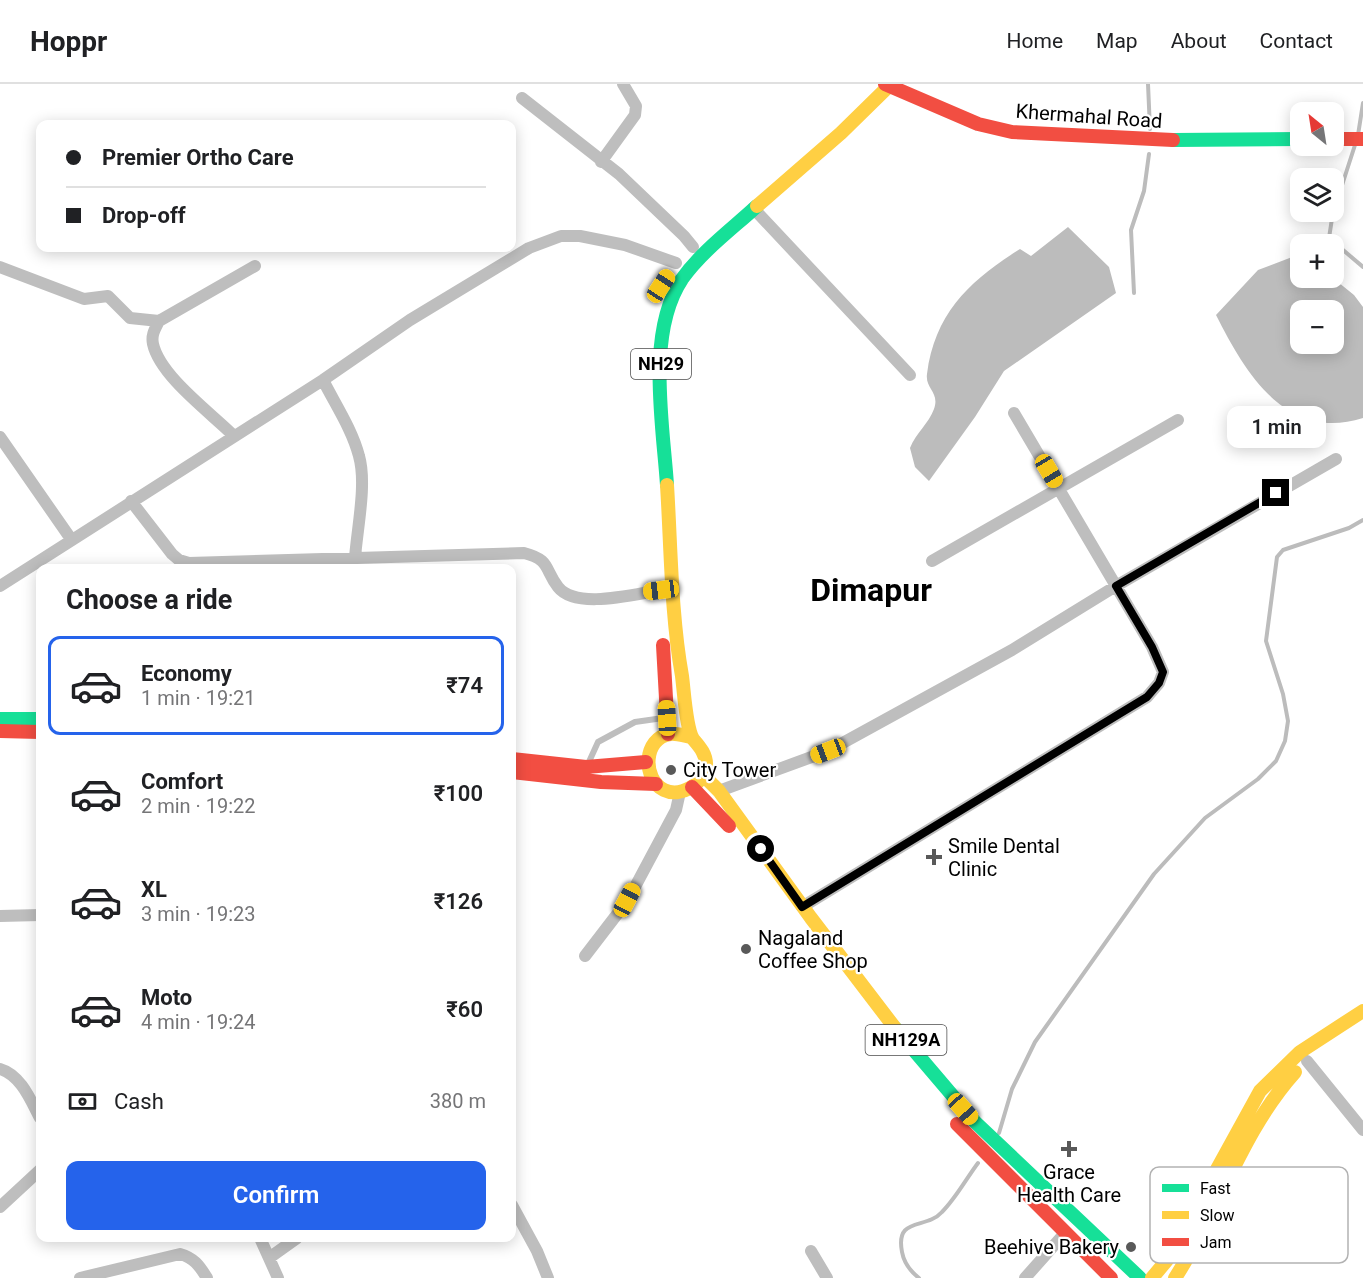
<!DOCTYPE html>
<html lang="en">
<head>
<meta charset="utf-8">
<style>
  body { margin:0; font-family:Roboto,sans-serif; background:#f2f2f2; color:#202124; height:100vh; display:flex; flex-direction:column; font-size:22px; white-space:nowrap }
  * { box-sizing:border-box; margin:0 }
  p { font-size:20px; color:#757577 }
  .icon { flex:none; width:33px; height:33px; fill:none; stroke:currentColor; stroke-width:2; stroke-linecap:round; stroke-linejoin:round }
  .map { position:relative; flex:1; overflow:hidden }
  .drawer { position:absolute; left:36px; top:480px; width:480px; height:678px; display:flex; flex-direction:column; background:#fff; border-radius:12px; box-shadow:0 3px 15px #0003 }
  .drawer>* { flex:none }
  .guide { position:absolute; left:36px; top:36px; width:480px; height:132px; border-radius:12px; box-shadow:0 3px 15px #0003; display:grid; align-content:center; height:132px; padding:0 30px; background:#fff }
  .needle { width:39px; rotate:330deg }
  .fabs { position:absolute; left:1290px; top:18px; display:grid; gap:12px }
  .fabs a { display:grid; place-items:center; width:54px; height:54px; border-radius:12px; background:#fff; box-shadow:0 3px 15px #0003; font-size:30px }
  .end { position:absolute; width:27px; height:27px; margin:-14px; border:8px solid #000; background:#fff; box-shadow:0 0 0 3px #fff }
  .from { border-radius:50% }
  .bubble { position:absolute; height:42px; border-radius:12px; background:#fff; box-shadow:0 3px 15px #0003; font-size:20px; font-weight:600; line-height:42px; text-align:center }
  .car { position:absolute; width:18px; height:36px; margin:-18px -9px; border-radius:8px; box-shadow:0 0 4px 2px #0007; background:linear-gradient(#f5c518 24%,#345 0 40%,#f5c518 0 76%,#345 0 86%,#f5c518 0) }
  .guide b { display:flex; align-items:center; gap:21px; height:57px; font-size:22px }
  .guide b+b { border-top:2px solid #e0e0e0 }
  .guide i { width:15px; height:15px; background:#202124 }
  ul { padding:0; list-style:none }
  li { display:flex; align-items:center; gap:18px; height:99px; margin:0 12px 9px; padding:0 18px; border:3px solid transparent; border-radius:12px }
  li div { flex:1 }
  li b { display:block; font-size:22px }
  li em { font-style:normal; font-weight:600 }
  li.current { border-color:#2563eb }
  li>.icon { width:54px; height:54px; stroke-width:1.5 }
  h2 { padding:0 30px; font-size:27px; line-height:72px }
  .pay { display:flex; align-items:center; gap:15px; height:66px; padding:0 30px; font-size:22px }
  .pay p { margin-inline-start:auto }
  .primary-button { display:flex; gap:12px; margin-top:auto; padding:12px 30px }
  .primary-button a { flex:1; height:69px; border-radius:12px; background:#2563eb; color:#fff; font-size:24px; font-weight:600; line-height:69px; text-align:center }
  header { display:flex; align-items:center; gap:36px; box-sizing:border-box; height:84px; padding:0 30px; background:#fff; border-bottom:2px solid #e0e0e0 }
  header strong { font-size:28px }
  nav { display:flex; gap:33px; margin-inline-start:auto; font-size:21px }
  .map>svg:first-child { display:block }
</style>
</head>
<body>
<header>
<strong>Hoppr</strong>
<nav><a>Home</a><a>Map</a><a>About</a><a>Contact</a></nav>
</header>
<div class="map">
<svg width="1363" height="1194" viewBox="0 0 1363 1194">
  <rect width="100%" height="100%" fill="#fff"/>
  <path fill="#bcbcbc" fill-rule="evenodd" d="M 1068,143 L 1109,183 L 1116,209 L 1004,287 L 975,333 L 929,397 L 915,383 L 910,364 C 916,349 929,339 934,325 C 940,308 925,305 927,290 C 935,228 971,196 1020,165 L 1031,172 Z
    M 1300,170 L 1300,194 L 1333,194 L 1354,211 L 1363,223 L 1363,334 C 1286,358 1246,290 1216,231 L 1258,186 ZM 1300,226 L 1334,226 L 1334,260 L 1300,260 Z"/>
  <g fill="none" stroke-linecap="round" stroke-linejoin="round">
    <path stroke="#bcbcbc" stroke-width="4" d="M 1148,0 L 1150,45
      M 1358,51 L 1363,19
      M 1334,126 L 1355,61
      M 1333,128 L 1329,154 L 1363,183
      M 1134,209 L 1131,146 L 1144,107 L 1149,70
      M 999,1049 L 1012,1005 L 1035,958 L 1154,790 L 1205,734 L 1258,695 L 1276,677 L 1285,657 L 1288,637 L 1283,610 L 1266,557 L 1277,473 L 1283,466 L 1349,444 L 1363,436
      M 919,1194 C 910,1187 904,1179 902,1168 C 895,1132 926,1146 942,1128 C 956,1114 966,1095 978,1079"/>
    <path stroke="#bebebe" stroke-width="6" d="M 588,680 L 598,658 L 635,638 L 663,634"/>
    <path stroke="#bebebe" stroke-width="12" d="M 522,14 L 619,90 L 684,152 L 693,163
      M 601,78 L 635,31 L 636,22 L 623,0
      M 753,124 L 910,291
      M 0,183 L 84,215 L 108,212 L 130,234 L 159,237
      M 323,296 C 335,320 352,345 359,372 C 367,400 357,445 355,474
      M 234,352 C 211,329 160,292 153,260 C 151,251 155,245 159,237 L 255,182
      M 0,353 L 71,455
      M 131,417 L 172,470 L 179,476 L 189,479 L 524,469 C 551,476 544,485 558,503 C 576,526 634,510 661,506
      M 932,477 L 1178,336
      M 0,502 L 323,296 L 410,236 L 529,164 L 561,152 L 580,152 L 625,161 L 676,179
      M 719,707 L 828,667 L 1012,566 L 1116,502 L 1336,375
      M 802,823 L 1147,613 L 1159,599 L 1163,588 L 1152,563 L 1014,329
      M 0,832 L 40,831
      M 585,872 L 628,816 L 676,726 L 680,708
      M 1307,977 L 1363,1046
      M 0,985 C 21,991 31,1017 40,1034
      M 512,1121 L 537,1167 L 548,1194
      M 0,1123 L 40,1086
      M 260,1154 L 278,1194
      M 811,1167 L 827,1194
      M 269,1174 L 297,1154
      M 80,1194 L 180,1170 C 194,1174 199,1181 207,1194
      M 1025,1194 L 1065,1149"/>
    <path stroke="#16e098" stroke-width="14" d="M 1173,56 L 1300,55
      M 667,401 C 663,340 646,249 682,195 C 702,167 732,145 757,122
      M 0,635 L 40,635
      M 895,944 L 975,1038 L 1140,1194"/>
    <path stroke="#ffcf43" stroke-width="14" d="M 757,122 L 841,49 L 891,0
      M 667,401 C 671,465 671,530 682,592 C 684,607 686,644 693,655 C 700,663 707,671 706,683 C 704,700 680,714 664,706 C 642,695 643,654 670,650 C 676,649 685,652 692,653
      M 703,691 L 719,707 L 811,834 L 895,944
      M 1152,1194 L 1167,1176 L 1260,1007 L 1300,968 L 1363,927
      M 1175,1194 C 1219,1127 1241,1048 1295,988"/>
    <path stroke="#f24e42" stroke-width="14" d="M 885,0 L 978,40 L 1012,48 L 1173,56
      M 1334,55 L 1363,55
      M 663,561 L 668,650
      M 0,647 L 40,648
      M 512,675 L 586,683 L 646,678
      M 512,688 L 601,698 L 656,700
      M 692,703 L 729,742
      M 957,1040 L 1111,1194"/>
  </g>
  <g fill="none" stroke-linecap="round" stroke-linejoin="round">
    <path stroke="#000" stroke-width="8" d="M 761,765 L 802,823 L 1147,613 L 1159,599 L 1163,588 L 1152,563 L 1116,502 L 1276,409"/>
  </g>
  <g fill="#595959" stroke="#fff" stroke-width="2">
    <circle cx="671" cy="686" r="6"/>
    <path d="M931 764h6v6h6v6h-6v6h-6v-6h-6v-6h6z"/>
    <circle cx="746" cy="865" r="6"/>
    <path d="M1066 1056h6v6h6v6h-6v6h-6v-6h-6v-6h6z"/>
    <circle cx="1131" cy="1163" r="6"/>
  </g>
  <g text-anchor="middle" stroke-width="4.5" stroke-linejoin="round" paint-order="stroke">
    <g fill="#fff" stroke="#4c4c4c" stroke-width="1.5">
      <rect x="631" y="265" width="60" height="30" rx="4.5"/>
      <rect x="865.5" y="941" width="81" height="30" rx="4.5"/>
    </g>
    <g font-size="18" font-weight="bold" fill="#000">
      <text x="661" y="286">NH29</text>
      <text x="906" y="962">NH129A</text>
    </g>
    <g font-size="20" fill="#000" stroke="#fff">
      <text transform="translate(1089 32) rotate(4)" y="7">Khermahal Road</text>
    </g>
    <g font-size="20" fill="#000" stroke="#fff" text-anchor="start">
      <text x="683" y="693">City Tower</text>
      <text x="948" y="769">Smile Dental<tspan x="948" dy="23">Clinic</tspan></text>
      <text x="758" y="861">Nagaland<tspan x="758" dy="23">Coffee Shop</tspan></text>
      <text x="1069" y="1095" text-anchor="middle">Grace<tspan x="1069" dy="23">Health Care</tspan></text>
      <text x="1119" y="1170" text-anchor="end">Beehive Bakery</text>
    </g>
    <g font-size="32" font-weight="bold" fill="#000" stroke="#fff">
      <text x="871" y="517">Dimapur</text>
    </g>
  </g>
  <rect x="1150" y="1083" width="198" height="96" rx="9" fill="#fff" stroke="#b2b2b2" stroke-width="1.5"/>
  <rect x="1162" y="1100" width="27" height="8" fill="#16e098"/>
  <rect x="1162" y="1127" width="27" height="8" fill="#ffcf43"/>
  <rect x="1162" y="1154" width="27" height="8" fill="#f24e42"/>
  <g font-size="16" fill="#000">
    <text x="1200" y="1110">Fast</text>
    <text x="1200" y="1137">Slow</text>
    <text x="1200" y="1164">Jam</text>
  </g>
</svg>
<div class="fabs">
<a><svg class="needle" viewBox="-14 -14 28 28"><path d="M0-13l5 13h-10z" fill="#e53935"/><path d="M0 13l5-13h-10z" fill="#757577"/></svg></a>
<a><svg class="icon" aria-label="layers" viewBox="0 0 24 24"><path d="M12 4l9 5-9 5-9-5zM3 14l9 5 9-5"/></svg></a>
<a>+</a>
<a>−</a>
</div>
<i class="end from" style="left:761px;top:765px"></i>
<i class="end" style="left:1276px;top:409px"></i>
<div class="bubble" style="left:1227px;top:322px;width:99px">1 min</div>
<i class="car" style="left:661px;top:202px;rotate:33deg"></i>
<i class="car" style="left:1049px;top:387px;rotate:149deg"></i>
<i class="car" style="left:661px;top:506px;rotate:263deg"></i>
<i class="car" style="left:667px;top:634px;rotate:357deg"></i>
<i class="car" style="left:828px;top:667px;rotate:249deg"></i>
<i class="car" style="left:627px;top:816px;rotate:28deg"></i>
<i class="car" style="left:963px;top:1025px;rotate:138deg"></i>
<div class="guide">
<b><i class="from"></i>Premier Ortho Care</b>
<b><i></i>Drop-off</b>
</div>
<section class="drawer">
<h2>Choose a ride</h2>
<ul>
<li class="current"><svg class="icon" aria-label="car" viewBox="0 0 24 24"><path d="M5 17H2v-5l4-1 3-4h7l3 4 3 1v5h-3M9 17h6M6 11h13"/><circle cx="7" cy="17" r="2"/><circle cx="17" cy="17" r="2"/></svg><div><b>Economy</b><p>1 min · 19:21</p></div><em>₹74</em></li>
<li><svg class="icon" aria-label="car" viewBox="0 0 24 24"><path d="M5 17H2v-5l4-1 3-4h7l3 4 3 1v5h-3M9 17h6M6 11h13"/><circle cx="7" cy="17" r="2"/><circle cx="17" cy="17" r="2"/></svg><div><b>Comfort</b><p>2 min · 19:22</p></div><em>₹100</em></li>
<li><svg class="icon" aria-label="car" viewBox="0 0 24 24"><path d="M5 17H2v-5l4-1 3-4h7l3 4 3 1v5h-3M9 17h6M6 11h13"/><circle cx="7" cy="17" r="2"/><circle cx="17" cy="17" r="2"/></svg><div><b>XL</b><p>3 min · 19:23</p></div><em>₹126</em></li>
<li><svg class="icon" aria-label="car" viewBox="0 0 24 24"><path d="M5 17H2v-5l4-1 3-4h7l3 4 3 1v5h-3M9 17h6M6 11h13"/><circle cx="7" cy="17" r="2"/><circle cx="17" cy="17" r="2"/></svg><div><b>Moto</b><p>4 min · 19:24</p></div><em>₹60</em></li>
</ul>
<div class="pay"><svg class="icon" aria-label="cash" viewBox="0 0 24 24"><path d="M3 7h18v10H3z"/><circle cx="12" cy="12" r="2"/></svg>Cash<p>380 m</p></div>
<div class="primary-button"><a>Confirm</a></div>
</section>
</div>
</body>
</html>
